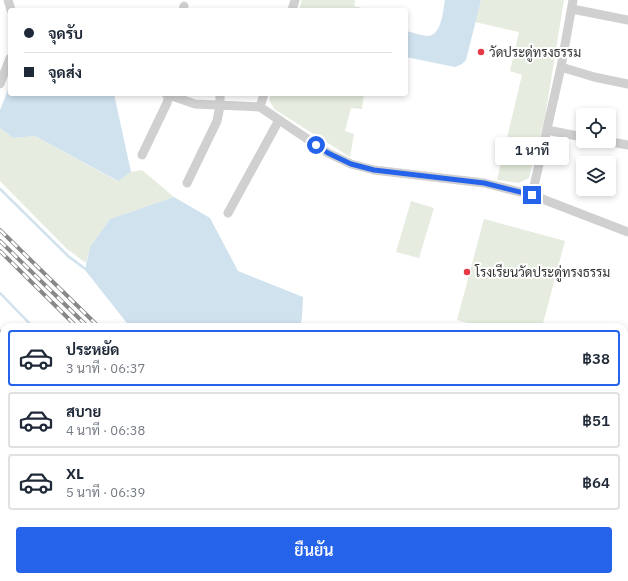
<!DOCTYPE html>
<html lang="th">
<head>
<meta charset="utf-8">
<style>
  body { margin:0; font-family:"IBM Plex Sans",Sarabun,sans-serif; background:#f6f6f7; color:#1f2937; height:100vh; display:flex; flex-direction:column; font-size:15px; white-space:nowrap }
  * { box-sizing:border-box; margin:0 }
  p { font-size:13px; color:#747a83 }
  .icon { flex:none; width:22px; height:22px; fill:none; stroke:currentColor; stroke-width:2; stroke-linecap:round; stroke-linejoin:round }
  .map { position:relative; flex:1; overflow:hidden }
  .details { position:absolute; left:0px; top:323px; width:628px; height:258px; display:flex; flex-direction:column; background:#fff; border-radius:12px 12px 0 0; box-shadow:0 2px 6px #0003 }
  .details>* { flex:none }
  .top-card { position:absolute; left:8px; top:8px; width:400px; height:88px; border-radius:4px; box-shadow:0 2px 6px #0003; display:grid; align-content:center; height:88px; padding:0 16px; background:#fff }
  .tools { position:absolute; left:576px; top:108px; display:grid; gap:8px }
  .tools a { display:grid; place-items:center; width:40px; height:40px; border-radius:4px; background:#fff; box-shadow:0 2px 6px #0003; font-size:20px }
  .end { position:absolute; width:18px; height:18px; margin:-9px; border:5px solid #2563eb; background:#fff; box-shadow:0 0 0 2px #fff }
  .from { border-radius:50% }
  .bubble { position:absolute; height:28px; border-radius:4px; background:#fff; box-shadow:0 2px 6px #0003; font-size:13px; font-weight:600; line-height:28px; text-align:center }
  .top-card b { display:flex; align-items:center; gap:14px; height:38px; font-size:15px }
  .top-card b+b { border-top:1px solid #e0e1e3 }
  .top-card i { width:10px; height:10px; background:#1f2937 }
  ul { padding:7px 0 0; list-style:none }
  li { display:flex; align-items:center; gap:12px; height:56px; margin:0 8px 6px; padding:0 8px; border:2px solid #e0e1e3; border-radius:4px }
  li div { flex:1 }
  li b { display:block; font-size:15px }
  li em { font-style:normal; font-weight:600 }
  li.selected { border-color:#2563eb }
  li>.icon { width:36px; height:36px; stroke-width:1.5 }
  .cta { display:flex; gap:8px; margin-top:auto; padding:8px 16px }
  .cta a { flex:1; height:46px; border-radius:4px; background:#2563eb; color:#fff; font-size:16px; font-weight:600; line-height:46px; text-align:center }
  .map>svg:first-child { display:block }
</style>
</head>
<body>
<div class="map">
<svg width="628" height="581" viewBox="0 0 628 581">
  <rect width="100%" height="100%" fill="#fff"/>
  <path fill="#e6ecdf" d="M 302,0 L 355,0 L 354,6 L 366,9 L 366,10 L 299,10 Z
    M 481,0 L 564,0 L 545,117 L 529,178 L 519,183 L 497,180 L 522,75 L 510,71 L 519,32 L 475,22 Z
    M 271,94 L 364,94 L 362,109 L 351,108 L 345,131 L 354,134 L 350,157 L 274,109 L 269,100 Z
    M 0,128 L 13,138 L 35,136 L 117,181 L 131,172 L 142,170 L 174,197 L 110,219 L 90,247 L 86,263 L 67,249 L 0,181 Z
    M 411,201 L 434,208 L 419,258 L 396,252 Z
    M 484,219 L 565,241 L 542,327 L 481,327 L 457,320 Z
    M 624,413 L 628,414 L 628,454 L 624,452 Z
    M 114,577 L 170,577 L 175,581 L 111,581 Z
    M 405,577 L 509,577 L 508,581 L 412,581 Z"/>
  <path fill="#cfe2ee" d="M 445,0 L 481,0 L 466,60 L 462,64 L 455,67 L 406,57 L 406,31 C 412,32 422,36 428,36 C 442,35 443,10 445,0 Z
    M 10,85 L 10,94 L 114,94 L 131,172 L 118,181 L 35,136 L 13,138 L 0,128 L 0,110 Z
    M 174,197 L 210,218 L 238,271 L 303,297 L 302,317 L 300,327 L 130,327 L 85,270 L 90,247 L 110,219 Z
    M 545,577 L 566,577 L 574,581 L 544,581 Z
    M 588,577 L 613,577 L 612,581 L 587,581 Z"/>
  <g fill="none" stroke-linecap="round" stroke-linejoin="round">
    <path stroke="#cfe2ee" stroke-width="2.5" d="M 0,189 L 68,256 L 88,271
      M 0,293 L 33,327
      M 300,577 L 305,581"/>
    <path stroke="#d0d0d0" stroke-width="9" d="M 8,0 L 11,10
      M 572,9 L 628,20
      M 183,10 L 184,6
      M 292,10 L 295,0
      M 561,67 L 594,77 L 628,84
      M 0,84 L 10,58
      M 170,94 L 169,95 L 195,104 L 260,107 L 328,153 L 351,164 L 374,170 L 484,183 L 532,195 L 628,232
      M 260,107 L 264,94
      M 547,130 L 583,137
      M 606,141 L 628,145
      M 142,155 L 167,103 L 169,95 L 166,94
      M 187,183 L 217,121 L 220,106 L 220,94
      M 532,195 L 561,67 L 573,0
      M 228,213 L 279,120
      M 0,373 L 4,370
      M 0,415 L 4,420
      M 624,531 L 628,513
      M 0,562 L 4,492
      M 402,577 L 407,581
      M 51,581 L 51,577
      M 227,581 L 229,577
      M 621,581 L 621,577"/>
    <path stroke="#bdbdbd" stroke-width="13" d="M 0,336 L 4,340
      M 259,577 L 265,581"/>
    <defs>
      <path id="rail" d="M 0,230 L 99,327
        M 0,241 L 88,327
        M 0,251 L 77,327
        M 343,577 L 349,581
        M 357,577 L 362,581
        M 373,577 L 378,581"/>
    </defs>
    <use href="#rail" stroke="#888" stroke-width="4"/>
    <use href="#rail" stroke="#fff" stroke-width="2.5" stroke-dasharray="8" stroke-linecap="butt"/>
  </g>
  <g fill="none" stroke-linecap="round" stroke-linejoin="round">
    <path stroke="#2563eb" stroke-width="5" d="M 316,145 L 328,153 L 351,164 L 374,170 L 484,183 L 532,195"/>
  </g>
  <g fill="#e63946" stroke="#fff" stroke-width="1.5">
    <circle cx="481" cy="52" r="4"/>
    <circle cx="467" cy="272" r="4"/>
  </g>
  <g text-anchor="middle" stroke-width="4" stroke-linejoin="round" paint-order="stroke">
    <g font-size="13" fill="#333" stroke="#fff" text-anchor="start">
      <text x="489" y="57">วัดประดู่ทรงธรรม</text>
      <text x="475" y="277">โรงเรียนวัดประดู่ทรงธรรม</text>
    </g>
  </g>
</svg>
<div class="tools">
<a><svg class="icon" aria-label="locate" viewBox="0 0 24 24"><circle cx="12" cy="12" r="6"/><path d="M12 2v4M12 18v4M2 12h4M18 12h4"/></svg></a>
<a><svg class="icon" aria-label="layers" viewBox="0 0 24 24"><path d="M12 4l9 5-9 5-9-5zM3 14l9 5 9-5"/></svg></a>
</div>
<i class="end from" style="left:316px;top:145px"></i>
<i class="end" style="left:532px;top:195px"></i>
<div class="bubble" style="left:495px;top:137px;width:74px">1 นาที</div>
<div class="top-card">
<b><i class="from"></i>จุดรับ</b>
<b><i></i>จุดส่ง</b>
</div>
<section class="details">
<ul>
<li class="selected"><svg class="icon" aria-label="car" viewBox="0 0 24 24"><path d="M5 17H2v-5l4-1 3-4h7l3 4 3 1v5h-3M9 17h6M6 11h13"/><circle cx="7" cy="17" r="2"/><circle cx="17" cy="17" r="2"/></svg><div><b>ประหยัด</b><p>3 นาที · 06:37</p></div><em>฿38</em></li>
<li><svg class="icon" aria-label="car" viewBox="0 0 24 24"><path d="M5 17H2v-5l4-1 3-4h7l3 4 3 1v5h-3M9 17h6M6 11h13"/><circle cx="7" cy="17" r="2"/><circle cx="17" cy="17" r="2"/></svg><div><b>สบาย</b><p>4 นาที · 06:38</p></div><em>฿51</em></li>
<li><svg class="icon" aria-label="car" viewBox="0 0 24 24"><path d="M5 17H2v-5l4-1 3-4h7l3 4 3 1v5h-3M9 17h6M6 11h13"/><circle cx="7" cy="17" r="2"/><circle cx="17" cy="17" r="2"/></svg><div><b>XL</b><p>5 นาที · 06:39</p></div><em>฿64</em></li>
</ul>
<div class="cta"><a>ยืนยัน</a></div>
</section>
</div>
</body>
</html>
